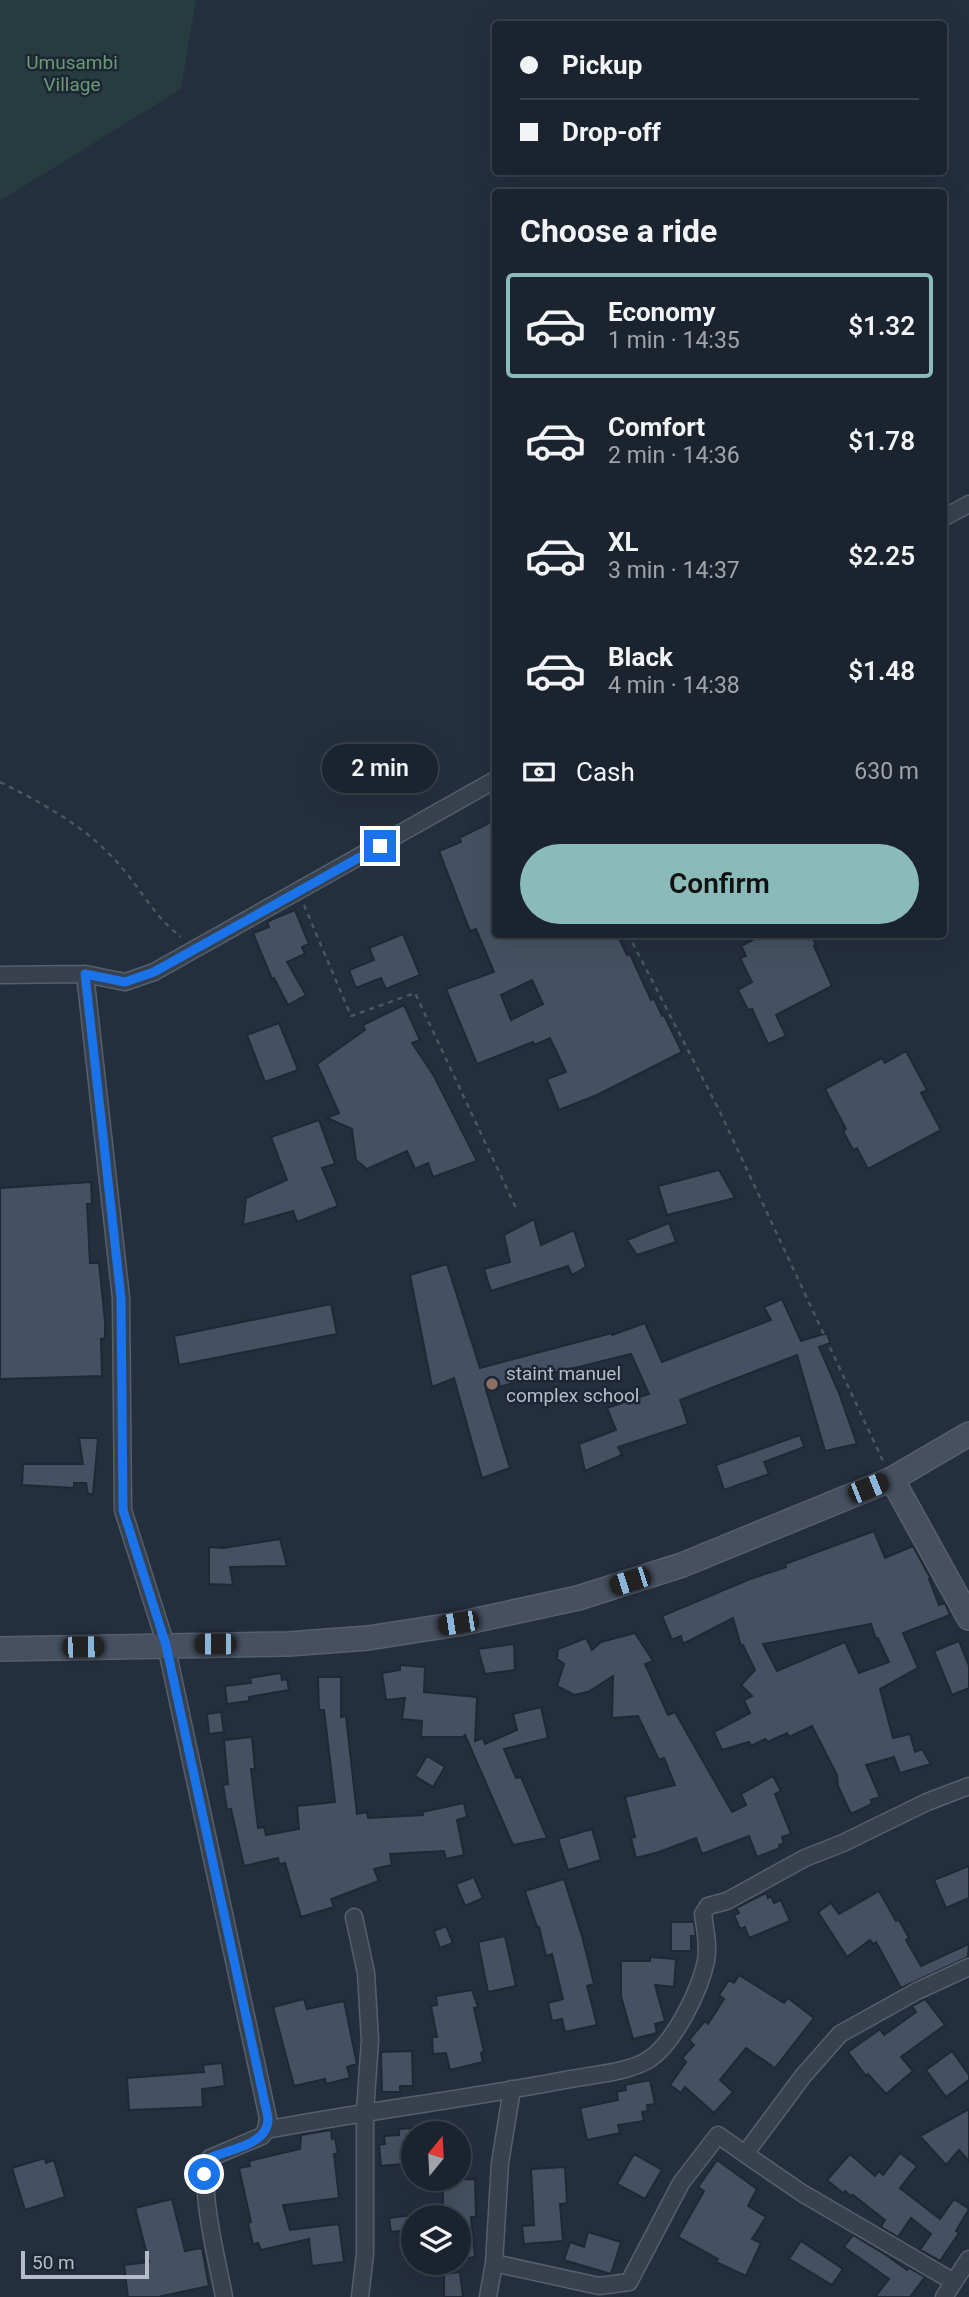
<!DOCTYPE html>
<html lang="en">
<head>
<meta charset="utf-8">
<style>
  body { margin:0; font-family:Roboto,sans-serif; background:#282f3a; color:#f1f3f6; height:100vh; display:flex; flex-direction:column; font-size:26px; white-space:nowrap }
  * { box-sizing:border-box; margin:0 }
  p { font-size:23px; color:#a0a4aa }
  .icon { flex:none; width:38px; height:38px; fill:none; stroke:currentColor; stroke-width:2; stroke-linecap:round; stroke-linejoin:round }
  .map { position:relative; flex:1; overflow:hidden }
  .panel { position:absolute; left:492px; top:189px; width:455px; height:749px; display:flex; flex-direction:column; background:#1b232e; border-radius:7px; box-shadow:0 7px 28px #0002,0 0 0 2px #39404a }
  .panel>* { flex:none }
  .hud { position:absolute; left:492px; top:21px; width:455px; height:154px; border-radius:7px; box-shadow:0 7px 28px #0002,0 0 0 2px #39404a; display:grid; align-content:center; height:154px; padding:0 28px; background:#1b232e }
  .needle { width:46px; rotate:18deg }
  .tools { position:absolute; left:401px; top:2121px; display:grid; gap:14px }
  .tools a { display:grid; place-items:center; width:70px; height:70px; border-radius:50%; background:#1b232e; box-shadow:0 7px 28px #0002,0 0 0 2px #39404a; font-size:35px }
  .scale { position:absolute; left:21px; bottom:18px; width:128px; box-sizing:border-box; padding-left:7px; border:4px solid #b4bcc9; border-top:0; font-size:19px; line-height:24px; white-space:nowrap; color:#b4bcc9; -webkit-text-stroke:5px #1d2633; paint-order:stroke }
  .end { position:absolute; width:32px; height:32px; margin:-16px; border:9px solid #1a73e8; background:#fff; box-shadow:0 0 0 4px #fff }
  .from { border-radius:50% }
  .bubble { position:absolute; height:49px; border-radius:24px; background:#1b232e; box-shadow:0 7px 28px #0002,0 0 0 2px #39404a; font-size:23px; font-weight:600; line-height:49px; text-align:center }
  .car { position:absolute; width:21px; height:42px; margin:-21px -10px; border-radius:9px; box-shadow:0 0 5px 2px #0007; background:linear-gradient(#222 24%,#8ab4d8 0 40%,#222 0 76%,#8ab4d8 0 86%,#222 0) }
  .hud b { display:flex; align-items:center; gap:24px; height:66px; font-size:26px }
  .hud b+b { border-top:2px solid #39404a }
  .hud i { width:18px; height:18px; background:#f1f3f6 }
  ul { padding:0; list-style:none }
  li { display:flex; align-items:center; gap:21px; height:105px; margin:0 14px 10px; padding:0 14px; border:4px solid transparent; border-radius:7px }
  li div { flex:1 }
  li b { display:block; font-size:26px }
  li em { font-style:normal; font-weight:600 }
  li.selected { border-color:#8bbbb9 }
  li>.icon { width:63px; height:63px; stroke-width:1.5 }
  h2 { padding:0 28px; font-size:32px; line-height:84px }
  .pay { display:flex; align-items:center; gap:18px; height:77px; padding:0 28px; font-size:26px }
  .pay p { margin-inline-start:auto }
  .action { display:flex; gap:14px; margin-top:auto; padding:14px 28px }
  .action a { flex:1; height:80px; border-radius:42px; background:#8bbbb9; color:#111; font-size:28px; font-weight:600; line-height:80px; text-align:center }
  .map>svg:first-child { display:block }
</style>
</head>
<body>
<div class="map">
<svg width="969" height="2297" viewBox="0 0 969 2297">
  <rect width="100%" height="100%" fill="#242f3e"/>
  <path fill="#263c3f" d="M 0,0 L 196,0 L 181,89 L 0,201 Z"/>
  <path fill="#455162" stroke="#1f2835" stroke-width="2" fill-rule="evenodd" d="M 495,820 L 495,934 L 617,934 L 627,955 L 630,954 L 651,1000 L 654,998 L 662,1016 L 664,1015 L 682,1052 L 597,1095 L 559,1110 L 547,1079 L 566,1072 L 550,1038 L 534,1045 L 533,1042 L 477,1064 L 446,989 L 494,972 L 476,929 L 470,931 L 439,851 L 461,842 L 459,838 ZM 532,980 L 543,1004 L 511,1020 L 501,995 Z
    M 295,910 L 309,944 L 302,947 L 305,954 L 287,962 L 306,995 L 288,1005 L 274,978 L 272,979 L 253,933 L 269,927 L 267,922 L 273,919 Z
    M 403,934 L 420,975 L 386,989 L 381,978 L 356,988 L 349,970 L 374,960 L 369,948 Z
    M 764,934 L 811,934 L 816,945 L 814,946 L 832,986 L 776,1015 L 786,1036 L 768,1044 L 752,1009 L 748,1010 L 738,990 L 752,982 L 740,958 L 746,956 L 741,946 Z
    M 404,1005 L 420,1040 L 412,1043 L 434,1076 L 477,1161 L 433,1177 L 428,1163 L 415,1169 L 407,1151 L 367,1169 L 356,1160 L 352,1129 L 327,1118 L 339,1113 L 317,1064 L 365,1030 L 363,1025 Z
    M 279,1023 L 298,1070 L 265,1082 L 247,1035 Z
    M 906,1051 L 927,1090 L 921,1093 L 941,1130 L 868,1169 L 857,1148 L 853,1150 L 843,1131 L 846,1129 L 825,1089 L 882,1058 L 885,1063 Z
    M 319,1120 L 335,1164 L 322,1168 L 338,1206 L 297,1222 L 293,1211 L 243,1225 L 246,1198 L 287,1180 L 271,1137 Z
    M 719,1170 L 735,1198 L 667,1215 L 658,1186 Z
    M 91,1182 L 92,1204 L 87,1204 L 90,1263 L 99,1263 L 105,1321 L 105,1338 L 101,1339 L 102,1376 L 0,1379 L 0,1188 Z
    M 534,1219 L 541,1245 L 574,1230 L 586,1267 L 572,1275 L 568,1266 L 491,1291 L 484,1269 L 510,1262 L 504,1235 Z
    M 669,1223 L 676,1242 L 637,1255 L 627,1240 Z
    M 447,1264 L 480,1368 L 612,1333 L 612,1335 L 645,1323 L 662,1362 L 771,1320 L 764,1307 L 782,1299 L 801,1341 L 827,1333 L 830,1343 L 819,1347 L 839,1393 L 857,1444 L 825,1451 L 797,1355 L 680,1400 L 688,1424 L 618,1447 L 622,1455 L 585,1471 L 579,1444 L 616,1430 L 607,1408 L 649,1394 L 631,1354 L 486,1390 L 510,1468 L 482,1478 L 454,1378 L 432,1387 L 410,1275 Z
    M 331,1304 L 337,1334 L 179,1365 L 174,1336 Z
    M 800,1435 L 804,1447 L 764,1462 L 769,1474 L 724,1490 L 716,1465 Z
    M 79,1438 L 98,1438 L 93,1494 L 88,1494 L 86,1483 L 74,1483 L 74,1488 L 22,1485 L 23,1464 L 83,1464 Z
    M 874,1531 L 885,1558 L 913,1546 L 931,1579 L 929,1579 L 939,1605 L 945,1603 L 950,1615 L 903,1633 L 918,1668 L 880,1689 L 893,1738 L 910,1734 L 915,1752 L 922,1749 L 931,1764 L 900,1773 L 894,1757 L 866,1765 L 880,1797 L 871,1800 L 872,1804 L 851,1814 L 838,1786 L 837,1775 L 812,1726 L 789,1737 L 787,1733 L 768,1742 L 765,1739 L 751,1746 L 749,1742 L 722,1750 L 714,1732 L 750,1713 L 744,1700 L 752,1696 L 741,1685 L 755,1670 L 743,1645 L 741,1646 L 733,1618 L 683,1644 L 681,1636 L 672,1640 L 662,1616 L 750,1579 L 786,1567 L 785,1564 ZM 871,1624 L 876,1639 L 878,1638 L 889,1662 L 859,1673 L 845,1642 L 777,1671 L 763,1644 Z
    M 280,1539 L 287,1566 L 230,1567 L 233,1585 L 209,1584 L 209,1547 L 224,1548 Z
    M 635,1633 L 653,1661 L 645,1664 L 668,1715 L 675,1712 L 732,1812 L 746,1805 L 741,1794 L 773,1776 L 781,1791 L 775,1794 L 791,1834 L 782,1837 L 784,1843 L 779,1845 L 780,1848 L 757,1857 L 749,1836 L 702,1854 L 696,1838 L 659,1852 L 636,1858 L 631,1838 L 635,1837 L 625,1797 L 675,1785 L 664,1758 L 659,1760 L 638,1716 L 612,1718 L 613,1676 L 588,1692 L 574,1695 L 557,1686 L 564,1664 L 557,1659 L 558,1649 L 586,1638 L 592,1650 L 601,1642 Z
    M 959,1641 L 969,1666 L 969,1688 L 952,1695 L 934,1651 Z
    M 514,1644 L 515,1670 L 485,1674 L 478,1649 Z
    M 400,1665 L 425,1667 L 424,1692 L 477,1697 L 475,1741 L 483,1738 L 485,1744 L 517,1730 L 513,1714 L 541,1707 L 548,1738 L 504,1749 L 516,1778 L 521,1777 L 547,1838 L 513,1845 L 465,1735 L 463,1737 L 421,1737 L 422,1721 L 402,1719 L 405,1698 L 386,1700 L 382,1673 L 400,1670 Z
    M 281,1673 L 282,1680 L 287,1679 L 289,1690 L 249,1697 L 249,1701 L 227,1704 L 225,1686 L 251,1683 L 250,1678 Z
    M 318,1677 L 341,1677 L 341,1717 L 346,1716 L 357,1814 L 367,1812 L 368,1818 L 423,1815 L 422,1812 L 464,1803 L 467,1817 L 457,1820 L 464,1855 L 446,1859 L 444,1851 L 390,1854 L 392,1865 L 374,1869 L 379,1881 L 331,1899 L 334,1907 L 301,1917 L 285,1863 L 279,1864 L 278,1858 L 244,1866 L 231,1809 L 227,1810 L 223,1785 L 228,1784 L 224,1740 L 252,1737 L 255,1769 L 251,1769 L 258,1828 L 264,1827 L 266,1835 L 299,1829 L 297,1806 L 335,1802 L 324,1710 L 319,1710 Z
    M 221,1712 L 224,1732 L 209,1734 L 207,1714 Z
    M 427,1756 L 445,1767 L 433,1787 L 415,1776 Z
    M 592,1829 L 601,1860 L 568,1870 L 558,1839 Z
    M 969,1866 L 969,1898 L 946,1908 L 934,1880 Z
    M 474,1877 L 483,1898 L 465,1906 L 456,1884 Z
    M 564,1879 L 582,1936 L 594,1984 L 587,1986 L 597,2025 L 565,2032 L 562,2019 L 552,2021 L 548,2003 L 563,1999 L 552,1954 L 546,1956 L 539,1927 L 537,1927 L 525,1891 Z
    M 879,1891 L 896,1921 L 899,1920 L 909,1938 L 906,1940 L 921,1966 L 969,1944 L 968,1957 L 901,1988 L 876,1942 L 873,1944 L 870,1940 L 847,1957 L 818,1912 L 831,1903 L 839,1914 Z
    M 766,1893 L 768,1898 L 771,1896 L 774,1903 L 781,1900 L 790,1921 L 749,1938 L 745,1927 L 740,1929 L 734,1915 L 739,1913 L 736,1908 Z
    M 671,1922 L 694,1922 L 696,1936 L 691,1936 L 691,1951 L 671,1951 Z
    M 446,1926 L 453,1943 L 440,1948 L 434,1931 Z
    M 505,1936 L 516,1986 L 488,1992 L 478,1942 Z
    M 650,1957 L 676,1959 L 674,1987 L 655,1985 L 665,2021 L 655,2024 L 657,2033 L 633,2039 L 621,1996 L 621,1961 L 650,1961 Z
    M 739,1975 L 784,2003 L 788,1998 L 814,2018 L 775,2068 L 746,2048 L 720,2080 L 733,2092 L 714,2113 L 685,2087 L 681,2093 L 670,2085 L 686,2062 L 682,2058 L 694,2045 L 689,2040 L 705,2021 L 708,2024 L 724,1999 L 719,1995 L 729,1980 L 734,1983 Z
    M 472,1990 L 478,2007 L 474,2008 L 484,2052 L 481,2053 L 483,2062 L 450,2070 L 446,2053 L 433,2054 L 432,2037 L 437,2037 L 431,2006 L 437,2005 L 436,1996 Z
    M 304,1999 L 307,2009 L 344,2001 L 357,2064 L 347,2067 L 350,2078 L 326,2084 L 325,2079 L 294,2086 L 273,2007 Z
    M 925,1999 L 945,2025 L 901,2057 L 913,2071 L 886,2094 L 868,2074 L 866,2076 L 848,2052 L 880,2029 L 884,2035 L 916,2012 L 912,2006 Z
    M 412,2051 L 413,2086 L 400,2086 L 400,2092 L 382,2092 L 381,2052 Z
    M 952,2051 L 969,2075 L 969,2080 L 946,2097 L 926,2070 Z
    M 222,2063 L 225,2086 L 202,2089 L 203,2107 L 129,2110 L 127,2078 L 204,2072 L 203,2065 Z
    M 650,2080 L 655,2104 L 647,2105 L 648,2111 L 642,2112 L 644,2121 L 618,2125 L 620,2133 L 587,2140 L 580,2108 L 618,2100 L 617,2092 L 626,2090 L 625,2085 Z
    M 969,2109 L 969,2161 L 959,2150 L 946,2165 L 920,2136 Z
    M 413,2128 L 413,2163 L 381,2166 L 379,2145 L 385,2144 L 384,2136 L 399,2135 L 399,2129 Z
    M 331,2130 L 332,2139 L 335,2138 L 338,2154 L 334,2154 L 339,2198 L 283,2205 L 290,2230 L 339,2224 L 344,2262 L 312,2266 L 309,2239 L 261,2250 L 258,2243 L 253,2244 L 248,2223 L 251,2222 L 239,2168 L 250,2166 L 249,2161 L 300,2149 L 301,2135 Z
    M 900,2153 L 917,2166 L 900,2188 L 940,2219 L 954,2199 L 969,2209 L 956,2231 L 959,2233 L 940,2261 L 920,2250 L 931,2234 L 911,2218 L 898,2237 L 881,2227 L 885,2220 L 853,2195 L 851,2196 L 845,2191 L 844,2194 L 827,2180 L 850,2154 L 875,2176 L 879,2171 L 883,2175 Z
    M 634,2154 L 662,2170 L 645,2199 L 617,2184 Z
    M 45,2158 L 46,2163 L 54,2160 L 65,2197 L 25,2210 L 12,2168 Z
    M 717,2160 L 757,2189 L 748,2206 L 766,2217 L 752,2239 L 761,2243 L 746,2276 L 716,2262 L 718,2259 L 678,2237 L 704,2191 L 698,2187 Z
    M 565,2167 L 567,2203 L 560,2204 L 563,2241 L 524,2244 L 522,2226 L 534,2225 L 531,2169 Z
    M 475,2179 L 476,2217 L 471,2217 L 475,2257 L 458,2259 L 458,2217 L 443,2217 L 443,2180 Z
    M 172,2199 L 185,2251 L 202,2248 L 209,2286 L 158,2297 L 128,2297 L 124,2265 L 149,2262 L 135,2208 Z
    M 413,2215 L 413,2229 L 391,2232 L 389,2218 Z
    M 588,2232 L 621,2242 L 611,2274 L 564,2260 L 570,2242 L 584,2247 Z
    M 853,2235 L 886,2255 L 907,2270 L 909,2268 L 925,2277 L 910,2297 L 875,2297 L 889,2279 L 844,2247 Z
    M 801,2241 L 843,2269 L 832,2285 L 789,2259 Z
    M 460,2272 L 463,2297 L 444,2297 L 444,2274 Z"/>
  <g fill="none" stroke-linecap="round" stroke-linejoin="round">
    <defs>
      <path id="street" d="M 943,518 L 969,504
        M 85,974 L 121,1298 L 123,1510 L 166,1645 L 268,2118 L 266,2130 L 262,2136 L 210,2158 C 196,2180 219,2268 224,2297
        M 0,975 L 85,974 L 125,982 L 154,972 L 495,780
        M 354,1917 L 366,1973 L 370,2040 L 365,2112 L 365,2254 L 360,2297
        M 266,2130 C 365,2111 466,2099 565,2080 C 589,2075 627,2073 648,2060 C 674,2044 700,1990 706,1961 C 709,1944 705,1930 703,1914 L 708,1906 L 727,1901 L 805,1858 L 843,1843 L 927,1802 L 969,1786
        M 745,2154 L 802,2193 L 954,2282
        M 494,2263 L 500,2163 L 512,2089
        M 488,2297 L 494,2263 L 599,2286 L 629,2282 L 681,2183 L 718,2135 L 745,2154 L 803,2076 L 840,2034 L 917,1991 L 969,1967
        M 944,2297 L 969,2259"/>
      <path id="secondary" d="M 892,1479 L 969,1618
        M 0,1649 L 288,1644 L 368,1638 L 458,1624 L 578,1598 L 682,1565 L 892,1479 L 969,1434"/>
    </defs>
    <use href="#street" stroke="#565f6c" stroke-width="19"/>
    <use href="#secondary" stroke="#565f6c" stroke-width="26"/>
    <path stroke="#44595c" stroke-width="2.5" stroke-dasharray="5 5" stroke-linecap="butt" d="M 0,782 C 42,803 83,825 115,860 C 138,884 154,917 181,937
      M 304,905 L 351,1016 L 415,993 L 516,1208
      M 628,934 L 720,1112 L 883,1461"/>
    <use href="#street" stroke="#38414e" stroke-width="16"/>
    <use href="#secondary" stroke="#465061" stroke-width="23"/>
  </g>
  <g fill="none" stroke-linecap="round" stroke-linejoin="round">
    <path stroke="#1a73e8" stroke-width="9" d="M 204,2174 L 210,2158 C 229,2149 269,2145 268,2118 L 166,1645 L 123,1510 L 121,1298 L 85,974 L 125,982 L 154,972 L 380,846"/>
  </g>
  <circle fill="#8d6e63" stroke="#1d2633" stroke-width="2.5" cx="492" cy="1384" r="7"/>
  <g text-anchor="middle" stroke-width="5" stroke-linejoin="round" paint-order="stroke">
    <g font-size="19" fill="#6b9a76" stroke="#1d2633">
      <text x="72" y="69">Umusambi<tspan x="72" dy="22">Village</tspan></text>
    </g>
    <g font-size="19" fill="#b4bcc9" stroke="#1d2633" text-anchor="start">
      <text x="506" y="1380">staint manuel<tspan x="506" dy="22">complex school</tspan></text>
    </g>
  </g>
</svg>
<div class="tools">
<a><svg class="needle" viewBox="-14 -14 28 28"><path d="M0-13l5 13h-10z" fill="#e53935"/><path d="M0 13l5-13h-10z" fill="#a0a4aa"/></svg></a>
<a><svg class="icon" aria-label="layers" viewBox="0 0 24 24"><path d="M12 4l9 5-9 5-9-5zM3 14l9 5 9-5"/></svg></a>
</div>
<div class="scale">50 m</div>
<i class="end from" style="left:204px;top:2174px"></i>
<i class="end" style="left:380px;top:846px"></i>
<div class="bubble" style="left:322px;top:744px;width:116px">2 min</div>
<i class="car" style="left:868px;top:1488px;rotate:68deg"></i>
<i class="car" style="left:630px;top:1581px;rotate:252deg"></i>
<i class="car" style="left:458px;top:1623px;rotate:261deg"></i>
<i class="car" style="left:215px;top:1644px;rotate:270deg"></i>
<i class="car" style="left:83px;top:1647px;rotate:89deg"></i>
<div class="hud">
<b><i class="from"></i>Pickup</b>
<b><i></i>Drop-off</b>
</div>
<section class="panel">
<h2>Choose a ride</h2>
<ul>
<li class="selected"><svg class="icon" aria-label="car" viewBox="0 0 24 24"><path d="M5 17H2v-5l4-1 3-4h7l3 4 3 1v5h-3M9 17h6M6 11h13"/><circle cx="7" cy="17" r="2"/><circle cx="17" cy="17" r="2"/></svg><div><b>Economy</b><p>1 min · 14:35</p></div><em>$1.32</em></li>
<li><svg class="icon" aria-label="car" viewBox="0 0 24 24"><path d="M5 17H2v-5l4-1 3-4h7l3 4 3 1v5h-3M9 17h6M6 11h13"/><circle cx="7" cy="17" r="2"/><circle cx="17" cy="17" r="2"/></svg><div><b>Comfort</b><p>2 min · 14:36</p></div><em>$1.78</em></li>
<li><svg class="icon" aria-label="car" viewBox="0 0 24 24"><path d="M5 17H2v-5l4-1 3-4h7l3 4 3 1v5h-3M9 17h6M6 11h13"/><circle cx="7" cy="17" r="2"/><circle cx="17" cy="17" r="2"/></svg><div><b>XL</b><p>3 min · 14:37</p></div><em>$2.25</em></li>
<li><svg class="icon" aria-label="car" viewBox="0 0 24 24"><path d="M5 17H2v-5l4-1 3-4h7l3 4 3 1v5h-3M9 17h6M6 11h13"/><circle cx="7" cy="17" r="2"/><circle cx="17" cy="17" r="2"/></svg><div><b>Black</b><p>4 min · 14:38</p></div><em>$1.48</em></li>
</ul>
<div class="pay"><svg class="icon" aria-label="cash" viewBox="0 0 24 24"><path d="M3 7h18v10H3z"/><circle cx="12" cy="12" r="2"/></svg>Cash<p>630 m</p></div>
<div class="action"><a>Confirm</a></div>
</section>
</div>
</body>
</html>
